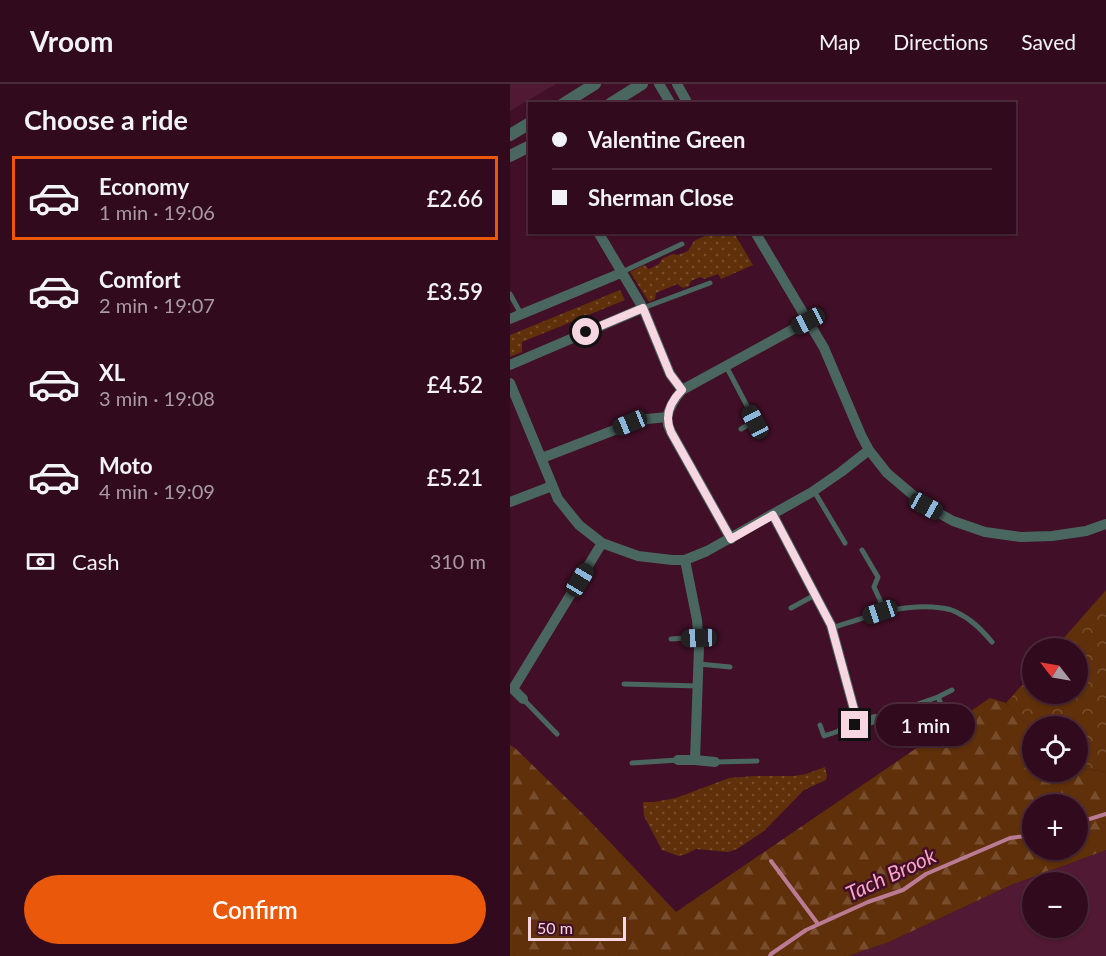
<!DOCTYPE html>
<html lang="en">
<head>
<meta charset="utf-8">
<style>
  body { margin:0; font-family:Lato,sans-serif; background:#3d192a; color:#f1f3f6; height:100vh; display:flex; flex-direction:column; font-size:22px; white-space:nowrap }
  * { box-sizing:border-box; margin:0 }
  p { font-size:20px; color:#a89ba4 }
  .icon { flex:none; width:33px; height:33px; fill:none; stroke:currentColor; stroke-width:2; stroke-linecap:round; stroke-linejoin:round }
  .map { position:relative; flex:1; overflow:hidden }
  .side { display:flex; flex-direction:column; background:#310b1d; width:510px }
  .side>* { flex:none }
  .top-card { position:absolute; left:18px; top:18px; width:488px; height:132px; border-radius:0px; box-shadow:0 2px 4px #0004,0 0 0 2px #4c2b3b; display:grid; align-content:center; height:132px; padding:0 24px; background:#310b1d }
  .needle { width:39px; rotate:301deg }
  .tools { position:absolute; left:512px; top:554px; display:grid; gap:12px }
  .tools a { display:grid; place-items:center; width:66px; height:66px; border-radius:50%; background:#310b1d; box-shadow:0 2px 4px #0004,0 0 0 2px #4c2b3b; font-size:30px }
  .scale { position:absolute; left:18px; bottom:15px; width:98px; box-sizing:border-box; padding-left:6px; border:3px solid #f7d5e1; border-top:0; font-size:16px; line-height:21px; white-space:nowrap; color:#f7d5e1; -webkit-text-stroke:4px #410f27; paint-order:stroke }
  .end { position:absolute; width:27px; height:27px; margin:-14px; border:8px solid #f7d5e1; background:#111; box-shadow:0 0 0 3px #111 }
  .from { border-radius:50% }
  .bubble { position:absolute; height:42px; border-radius:21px; background:#310b1d; box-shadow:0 2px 4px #0004,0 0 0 2px #4c2b3b; font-size:20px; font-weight:600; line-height:42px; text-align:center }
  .car { position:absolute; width:18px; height:36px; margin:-18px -9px; border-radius:8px; box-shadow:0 0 4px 2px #0007; background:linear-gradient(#222 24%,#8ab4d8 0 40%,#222 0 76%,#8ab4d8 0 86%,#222 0) }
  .top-card b { display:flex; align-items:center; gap:21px; height:57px; font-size:22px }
  .top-card b+b { border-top:2px solid #4c2b3b }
  .top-card i { width:15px; height:15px; background:#f1f3f6 }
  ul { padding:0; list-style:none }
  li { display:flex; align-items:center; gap:18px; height:84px; margin:0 12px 9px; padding:0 12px; border:3px solid transparent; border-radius:0px }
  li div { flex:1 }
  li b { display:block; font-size:22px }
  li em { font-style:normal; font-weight:600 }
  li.active { border-color:#ea580c }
  li>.icon { width:54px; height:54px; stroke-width:1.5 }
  h2 { padding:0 24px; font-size:27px; line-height:72px }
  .pay { display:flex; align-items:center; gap:15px; height:66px; padding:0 24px; font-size:22px }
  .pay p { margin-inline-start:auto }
  .cta { display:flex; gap:12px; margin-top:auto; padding:12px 24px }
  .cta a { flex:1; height:69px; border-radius:36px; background:#ea580c; color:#fff; font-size:24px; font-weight:600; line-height:69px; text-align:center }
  header { display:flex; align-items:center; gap:36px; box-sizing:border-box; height:84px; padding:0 30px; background:#310b1d; border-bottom:2px solid #4c2b3b }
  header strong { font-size:28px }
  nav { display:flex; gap:33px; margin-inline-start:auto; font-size:21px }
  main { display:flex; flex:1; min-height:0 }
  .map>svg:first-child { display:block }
</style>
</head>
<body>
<header>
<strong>Vroom</strong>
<nav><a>Map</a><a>Directions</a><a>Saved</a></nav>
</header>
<main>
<section class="side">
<h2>Choose a ride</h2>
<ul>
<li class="active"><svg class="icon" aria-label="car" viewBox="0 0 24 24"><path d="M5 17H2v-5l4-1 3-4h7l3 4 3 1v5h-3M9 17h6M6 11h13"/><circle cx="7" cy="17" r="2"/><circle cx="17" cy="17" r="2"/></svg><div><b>Economy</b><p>1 min · 19:06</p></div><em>£2.66</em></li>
<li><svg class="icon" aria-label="car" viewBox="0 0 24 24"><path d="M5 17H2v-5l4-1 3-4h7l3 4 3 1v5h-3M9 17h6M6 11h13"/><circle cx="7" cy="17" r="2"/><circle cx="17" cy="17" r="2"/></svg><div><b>Comfort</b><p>2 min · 19:07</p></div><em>£3.59</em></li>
<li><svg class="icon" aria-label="car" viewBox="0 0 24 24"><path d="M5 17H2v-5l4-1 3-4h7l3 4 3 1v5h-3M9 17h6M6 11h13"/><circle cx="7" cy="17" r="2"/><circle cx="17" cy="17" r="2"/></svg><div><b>XL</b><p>3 min · 19:08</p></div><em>£4.52</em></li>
<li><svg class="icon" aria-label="car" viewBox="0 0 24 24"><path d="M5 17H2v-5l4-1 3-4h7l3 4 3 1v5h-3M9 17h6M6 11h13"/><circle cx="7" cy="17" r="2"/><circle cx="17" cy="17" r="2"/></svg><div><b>Moto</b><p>4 min · 19:09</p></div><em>£5.21</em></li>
</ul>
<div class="pay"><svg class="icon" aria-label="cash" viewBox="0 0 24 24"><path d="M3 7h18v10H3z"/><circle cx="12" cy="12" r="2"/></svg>Cash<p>310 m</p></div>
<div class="cta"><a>Confirm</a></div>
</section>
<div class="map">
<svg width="596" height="872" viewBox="0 0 596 872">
  <defs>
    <pattern id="grass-dots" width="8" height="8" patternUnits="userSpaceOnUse" patternTransform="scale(1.5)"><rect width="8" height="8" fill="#5f3009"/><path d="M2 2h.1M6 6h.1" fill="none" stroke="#774d2d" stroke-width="1.8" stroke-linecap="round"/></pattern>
    <pattern id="forest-firs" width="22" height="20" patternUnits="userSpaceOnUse" patternTransform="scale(1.5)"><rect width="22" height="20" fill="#5f3009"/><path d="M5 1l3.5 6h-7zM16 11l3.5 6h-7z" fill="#774d2d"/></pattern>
    <pattern id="park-crowns" width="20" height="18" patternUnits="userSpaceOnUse" patternTransform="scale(1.5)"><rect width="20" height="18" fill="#5f3009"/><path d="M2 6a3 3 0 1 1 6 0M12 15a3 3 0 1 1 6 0" fill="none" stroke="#774d2d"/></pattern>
  </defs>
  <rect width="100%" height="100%" fill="#410f27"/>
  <path fill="#511933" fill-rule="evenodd" d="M 0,0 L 46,0 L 0,27 Z
    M 596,766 L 596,872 L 338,872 L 379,858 L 501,801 ZM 522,798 L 567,798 L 567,843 L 522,843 Z"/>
  <path fill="url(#grass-dots)" d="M 203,148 L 224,149 L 243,181 L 211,195 L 208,190 L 194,195 L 190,193 L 181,197 L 179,202 L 173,204 L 167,200 L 146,209 L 145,215 L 139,218 L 120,188 L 134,181 L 139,185 L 149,180 L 152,175 L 163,170 L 168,171 L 178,167 L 184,157 Z
    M 110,206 L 115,216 L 12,258 L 12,268 L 0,273 L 0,251 Z
    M 315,683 L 317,692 L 316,696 L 294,706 L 254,747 L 227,765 L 218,768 L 186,765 L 176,770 L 169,772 L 152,766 L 134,732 L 133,718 L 144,718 L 166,714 L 219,694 L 245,692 L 284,692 L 296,690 Z"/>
  <path fill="url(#forest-firs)" fill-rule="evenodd" d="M 480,614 L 496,619 L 522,646 L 522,687 L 567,687 L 567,684 L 596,688 L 596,766 L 501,801 L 379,858 L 338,872 L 0,872 L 0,661 L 6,665 L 78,735 L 166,828 ZM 522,720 L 567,720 L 567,765 L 522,765 Z"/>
  <path fill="url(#park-crowns)" d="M 596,506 L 596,688 L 567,684 L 567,642 L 522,642 L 522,646 L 496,619 L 522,590 L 522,609 L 567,609 L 567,564 L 545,564 Z"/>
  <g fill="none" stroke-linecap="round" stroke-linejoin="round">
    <path stroke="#bb7b95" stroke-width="4" d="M 567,739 L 596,730
      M 261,777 L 308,840
      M 260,872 L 261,870 L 296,846 L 358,818 L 393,806 L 416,790 L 500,754 L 522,751"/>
    <path stroke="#4a675f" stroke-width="5" d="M 112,188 L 172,160
      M 0,210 L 11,230
      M 133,224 L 200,199
      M 216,282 L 245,337 L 231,345
      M 304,407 L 335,459
      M 352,466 L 368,493 L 364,503 L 375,527
      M 281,524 L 305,511
      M 322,544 C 357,533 386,521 423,523 C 431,524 439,524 446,528 C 461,535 471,545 482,558
      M 161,555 L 189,553
      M 189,580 L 220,583
      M 114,600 L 188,602
      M 428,613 L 442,606
      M 13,615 L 47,650
      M 365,635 L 428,613 L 432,622
      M 310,641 L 314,652 L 332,646
      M 205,678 L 247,677
      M 122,679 L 168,676"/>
    <path stroke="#4a675f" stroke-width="10" d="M 149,0 L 161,20
      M 167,0 L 178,20
      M 88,148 L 133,224 L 160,290 L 172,306
      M 245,148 L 314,264 L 351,351 L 359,366 L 377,389 L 416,422 L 443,437 L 475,448 L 511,453 L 542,452 L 576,447 L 596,440
      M 0,235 L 111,189
      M 0,281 L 133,224
      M 0,299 L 48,415 L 69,441 L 92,459 L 128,472 L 162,476 L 175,476 L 197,467 L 302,408 L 331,388 L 359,366
      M 157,333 L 158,341 L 161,348 L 221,455
      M 32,374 L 120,340 L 137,335 L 157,333 C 160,322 164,315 172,306 L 298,237
      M 0,418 L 42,402
      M 263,431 L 321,541 L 348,640 L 332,646
      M 13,615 L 3,605 L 92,459
      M 348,640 L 365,635
      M 168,676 L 185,676 L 189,563 L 187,536 L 175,476
      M 185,676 L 205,678"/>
    <path stroke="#4a675f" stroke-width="12" d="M 53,20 L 85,0
      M 100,20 L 132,0
      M 0,51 L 20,39
      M 0,72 L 20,62"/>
  </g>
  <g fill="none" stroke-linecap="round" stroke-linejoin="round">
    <path stroke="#f7d5e1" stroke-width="8" d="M 76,248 L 133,224 L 160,290 L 172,306 C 160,318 154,332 161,348 L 221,455 L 263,431 L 321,541 L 348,640 L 345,641"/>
  </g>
  <g text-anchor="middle" stroke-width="5" stroke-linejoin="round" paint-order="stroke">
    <g font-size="21" font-style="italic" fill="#fba4c6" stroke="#410f27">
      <text transform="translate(381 791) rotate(-25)" y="7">Tach Brook</text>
    </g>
  </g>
</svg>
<div class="tools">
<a><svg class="needle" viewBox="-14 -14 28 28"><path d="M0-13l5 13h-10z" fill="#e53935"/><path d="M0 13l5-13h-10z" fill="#a89ba4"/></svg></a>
<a><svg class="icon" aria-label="locate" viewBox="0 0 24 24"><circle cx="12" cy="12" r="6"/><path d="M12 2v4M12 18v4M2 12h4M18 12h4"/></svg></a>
<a>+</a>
<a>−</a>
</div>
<div class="scale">50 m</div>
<i class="end from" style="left:76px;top:248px"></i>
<i class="end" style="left:345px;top:641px"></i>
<div class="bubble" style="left:366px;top:620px;width:99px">1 min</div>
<i class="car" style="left:298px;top:237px;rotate:242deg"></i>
<i class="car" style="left:245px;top:338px;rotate:332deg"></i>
<i class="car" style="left:120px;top:339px;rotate:248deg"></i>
<i class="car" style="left:416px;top:422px;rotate:119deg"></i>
<i class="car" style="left:70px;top:496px;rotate:31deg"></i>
<i class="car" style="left:370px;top:528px;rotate:251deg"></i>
<i class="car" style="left:189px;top:554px;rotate:268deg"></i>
<div class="top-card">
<b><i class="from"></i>Valentine Green</b>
<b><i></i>Sherman Close</b>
</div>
</div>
</main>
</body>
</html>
